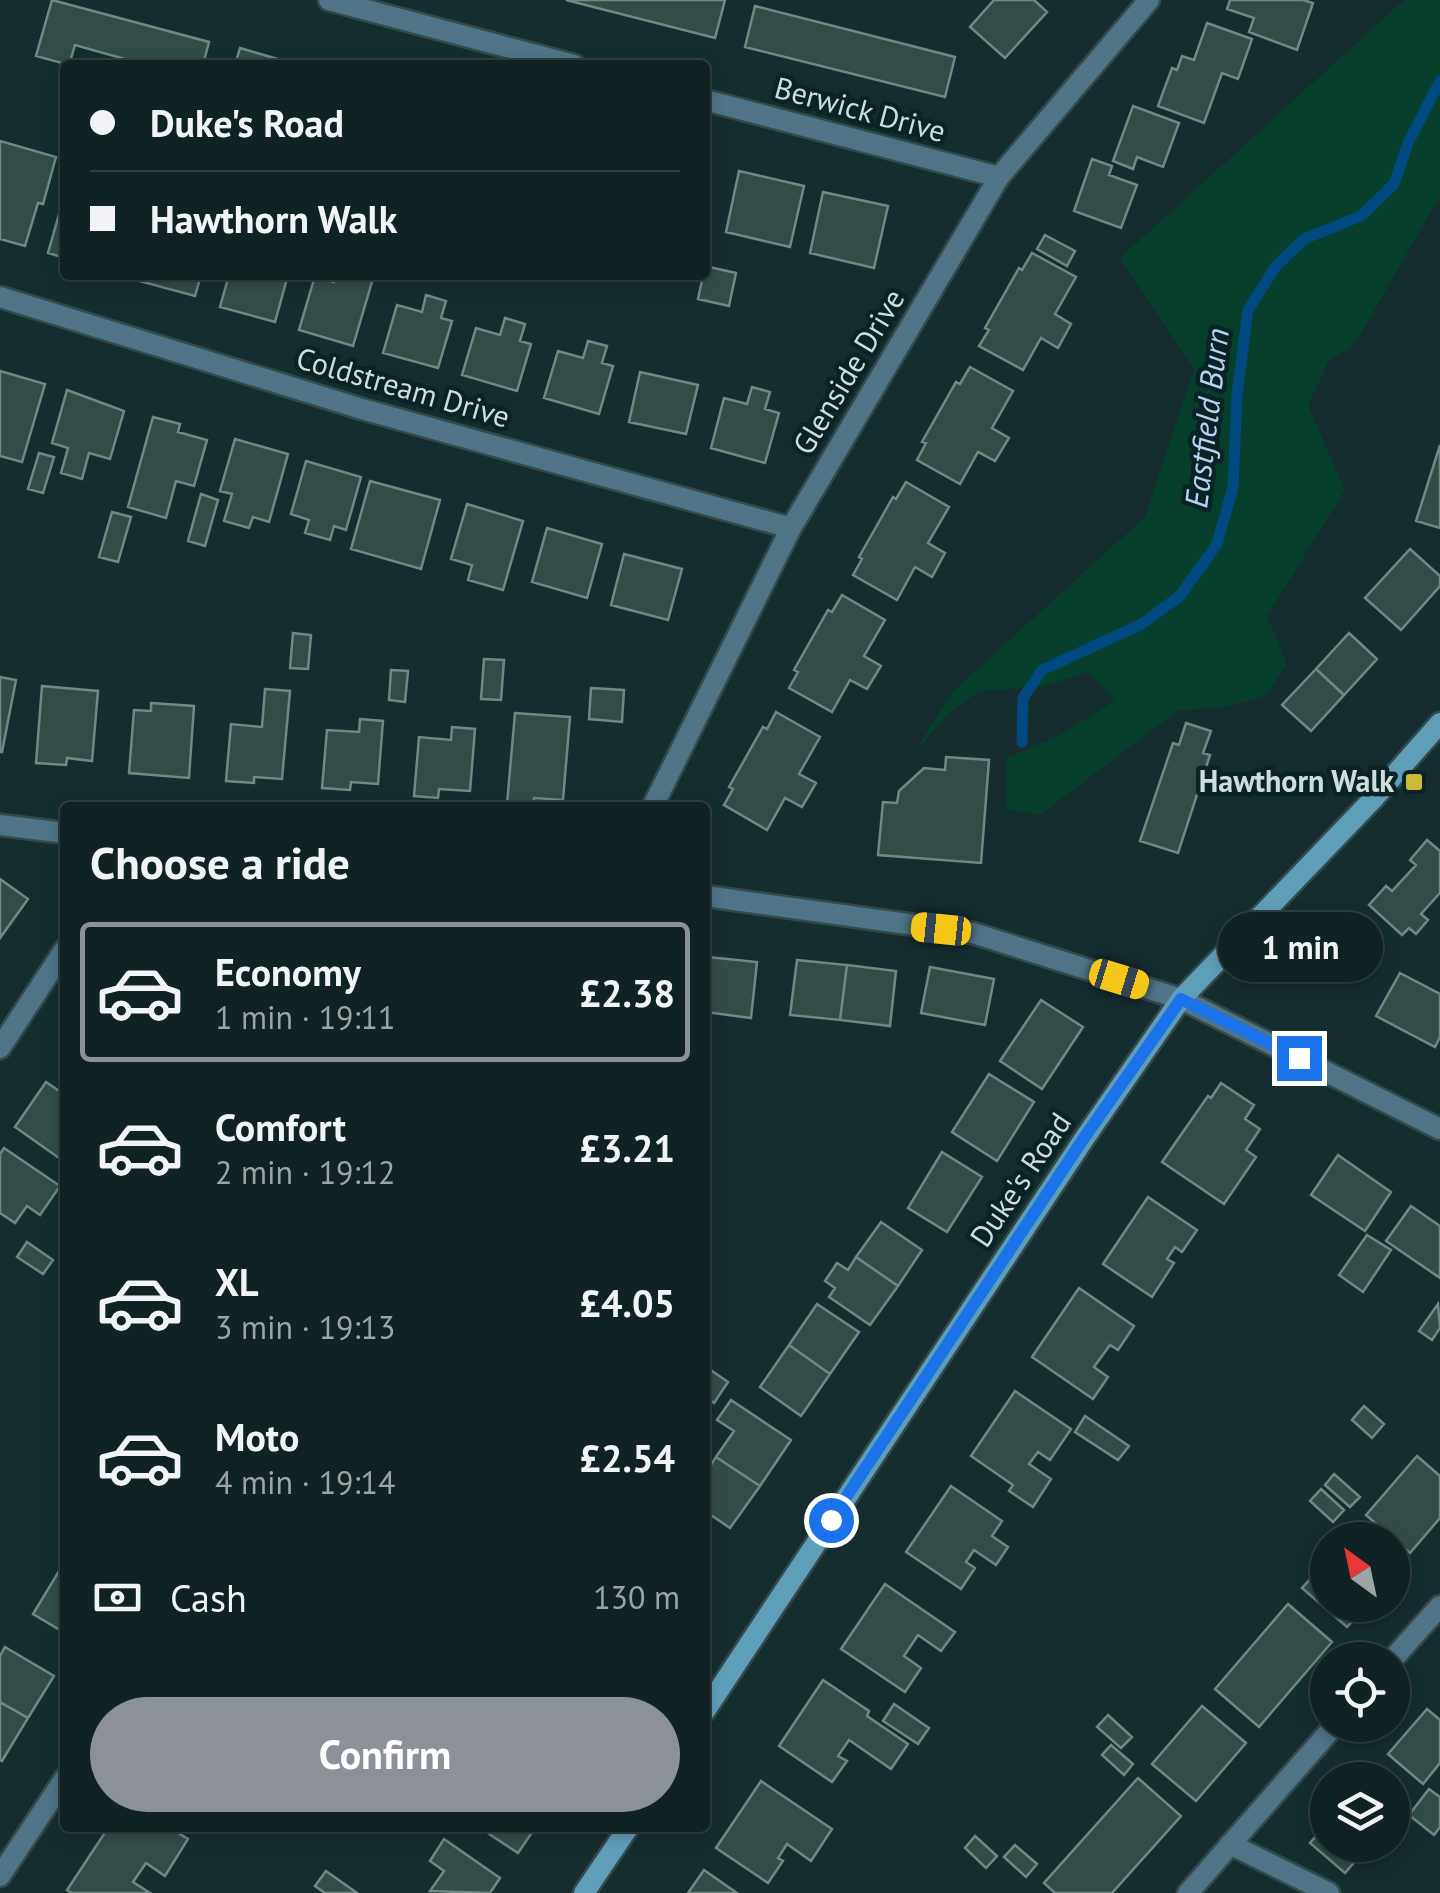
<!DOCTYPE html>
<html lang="en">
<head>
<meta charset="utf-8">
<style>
  body { margin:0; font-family:"PT Sans",sans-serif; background:#1e2f31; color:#f1f3f6; height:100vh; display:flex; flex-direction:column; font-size:38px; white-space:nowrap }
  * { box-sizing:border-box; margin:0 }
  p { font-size:32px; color:#9ca4a6 }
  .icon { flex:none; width:55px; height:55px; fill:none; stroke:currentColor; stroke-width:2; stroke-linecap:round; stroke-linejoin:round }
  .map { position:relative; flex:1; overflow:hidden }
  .drawer { position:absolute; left:60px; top:802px; width:650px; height:1030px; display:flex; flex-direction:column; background:#102224; border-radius:10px; box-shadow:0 5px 15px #0003,0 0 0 2px #303f41 }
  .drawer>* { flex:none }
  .banner { position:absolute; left:60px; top:60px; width:650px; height:220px; border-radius:10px; box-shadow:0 5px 15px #0003,0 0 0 2px #303f41; display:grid; align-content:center; height:220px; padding:0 30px; background:#102224 }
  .needle { width:65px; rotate:327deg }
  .controls { position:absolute; left:1310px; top:1522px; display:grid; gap:20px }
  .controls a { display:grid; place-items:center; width:100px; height:100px; border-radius:50%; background:#102224; box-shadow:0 5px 15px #0003,0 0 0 2px #303f41; font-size:50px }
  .end { position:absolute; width:45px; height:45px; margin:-22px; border:12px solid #1a73e8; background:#fff; box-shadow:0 0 0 5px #fff }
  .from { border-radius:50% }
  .bubble { position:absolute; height:70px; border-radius:35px; background:#102224; box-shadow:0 5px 15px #0003,0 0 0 2px #303f41; font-size:32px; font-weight:700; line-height:70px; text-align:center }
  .car { position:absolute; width:30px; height:60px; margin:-30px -15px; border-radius:12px; box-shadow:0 0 8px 2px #0007; background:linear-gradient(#f5c518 24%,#345 0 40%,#f5c518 0 76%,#345 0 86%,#f5c518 0) }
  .banner b { display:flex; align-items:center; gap:35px; height:95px; font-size:38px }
  .banner b+b { border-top:2px solid #303f41 }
  .banner i { width:25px; height:25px; background:#f1f3f6 }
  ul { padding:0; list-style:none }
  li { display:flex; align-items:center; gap:30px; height:140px; margin:0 20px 15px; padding:0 10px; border:5px solid transparent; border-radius:10px }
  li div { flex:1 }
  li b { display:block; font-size:38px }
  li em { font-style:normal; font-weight:700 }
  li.current { border-color:#8c9099 }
  li>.icon { width:90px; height:90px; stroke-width:1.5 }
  h2 { padding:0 30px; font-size:45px; line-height:120px }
  .pay { display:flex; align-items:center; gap:25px; height:110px; padding:0 30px; font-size:38px }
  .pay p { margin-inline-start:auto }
  .primary-button { display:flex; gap:20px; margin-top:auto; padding:20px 30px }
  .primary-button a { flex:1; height:115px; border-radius:60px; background:#8c9099; color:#fff; font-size:40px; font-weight:700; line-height:115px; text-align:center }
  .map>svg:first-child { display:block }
</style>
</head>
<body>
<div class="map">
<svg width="1440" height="1893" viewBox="0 0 1440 1893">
  <rect width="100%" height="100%" fill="#162d30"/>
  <path fill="#063f2c" d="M 1404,0 L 1440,0 L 1440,196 L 1353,347 L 1329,360 L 1308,406 L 1345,490 L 1267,616 L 1287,664 L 1267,695 L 1221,708 L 1179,710 L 1040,815 L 1006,809 L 1006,758 L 1062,734 L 1115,700 L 1087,672 L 1046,686 L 980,691 L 951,711 L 914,753 L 952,692 L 1145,517 L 1194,369 L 1120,258 Z"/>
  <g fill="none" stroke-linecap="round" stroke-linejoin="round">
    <path stroke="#004a81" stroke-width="11" d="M 1022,742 L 1023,698 L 1042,670 L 1142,624 L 1180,596 L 1217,544 L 1233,487 L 1237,394 L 1248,310 L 1276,266 L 1304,239 L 1361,216 L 1394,184 L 1408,143 L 1440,81"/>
  </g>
  <path fill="#344c48" stroke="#6f8985" stroke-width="2.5" d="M 52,0 L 209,42 L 203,65 L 146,65 L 75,45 L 69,65 L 36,56 Z
    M 566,0 L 725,0 L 715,38 Z
    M 994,0 L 1034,0 L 1047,12 L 1005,58 L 970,27 Z
    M 1230,0 L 1303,0 L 1313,3 L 1297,50 L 1249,32 L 1254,18 L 1227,9 Z
    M 755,6 L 955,57 L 945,97 L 745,47 Z
    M 1207,23 L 1252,39 L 1238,79 L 1222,73 L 1204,123 L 1158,106 L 1172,68 L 1177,70 L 1182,56 L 1194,60 Z
    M 240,48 L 298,65 L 235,65 Z
    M 1133,106 L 1179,123 L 1163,167 L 1137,157 L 1133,169 L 1113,161 Z
    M 0,141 L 56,157 L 43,204 L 38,203 L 25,246 L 0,239 Z
    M 1092,159 L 1112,166 L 1109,175 L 1137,185 L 1121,228 L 1074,211 Z
    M 739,171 L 804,186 L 790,247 L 726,232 Z
    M 823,192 L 888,206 L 874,268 L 810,253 Z
    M 65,193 L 65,258 L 48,253 Z
    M 1045,235 L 1075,251 L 1067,266 L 1037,249 Z
    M 1032,253 L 1076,277 L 1055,314 L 1071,324 L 1058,348 L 1041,338 L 1023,370 L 979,346 L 989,330 L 985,328 L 1019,268 L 1022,270 Z
    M 705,266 L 736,273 L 729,306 L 698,299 Z
    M 141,275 L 201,275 L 195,296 L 139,281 Z
    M 229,275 L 288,275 L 275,322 L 220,307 Z
    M 336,275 L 374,275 L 353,346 L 299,330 L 315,276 L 334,282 Z
    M 426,295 L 446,301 L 441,318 L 452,321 L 438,368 L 383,353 L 397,305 L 422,312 Z
    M 505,318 L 525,324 L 520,341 L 531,344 L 517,391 L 462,375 L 476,328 L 500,335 Z
    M 588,341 L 607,346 L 602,363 L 613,366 L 599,414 L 544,398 L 558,351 L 583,358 Z
    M 970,367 L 1013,391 L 992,428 L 1009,438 L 995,461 L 978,452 L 960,484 L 917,460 L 926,443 L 922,442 L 956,382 L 960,384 Z
    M 0,371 L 45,384 L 22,462 L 0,456 Z
    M 640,372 L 698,385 L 686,434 L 629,422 Z
    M 752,387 L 770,392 L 765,409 L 779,413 L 765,463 L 711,448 L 724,398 L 747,404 Z
    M 67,390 L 124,411 L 110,459 L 89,453 L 82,479 L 61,473 L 68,448 L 52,443 Z
    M 153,417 L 180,424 L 178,432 L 207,440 L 194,486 L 176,481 L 166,518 L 128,507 Z
    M 235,439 L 288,454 L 269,522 L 253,517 L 249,528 L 224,521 L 232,494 L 220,491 Z
    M 1440,445 L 1440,528 L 1416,521 Z
    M 39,453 L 54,457 L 43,493 L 28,489 Z
    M 306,461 L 361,477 L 346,530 L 334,526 L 330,540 L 305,533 L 309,520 L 291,514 Z
    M 370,481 L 440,500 L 421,569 L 351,549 Z
    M 906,482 L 949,507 L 928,543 L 945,553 L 932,577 L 915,567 L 897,600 L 853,575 L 862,559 L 859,557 L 893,497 L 896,499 Z
    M 201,494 L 218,500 L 205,546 L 188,541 Z
    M 467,504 L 523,521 L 503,590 L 468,580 L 472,565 L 451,559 Z
    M 112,512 L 131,517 L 118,562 L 99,557 Z
    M 547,528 L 602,544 L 587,598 L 532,582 Z
    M 1410,549 L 1440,576 L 1440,586 L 1401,630 L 1365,598 Z
    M 624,554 L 682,569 L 668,620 L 611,605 Z
    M 842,595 L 885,620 L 864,656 L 881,666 L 867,689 L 850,680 L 832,712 L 789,688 L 798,672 L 794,670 L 828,610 L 832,612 Z
    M 293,633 L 311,635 L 308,669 L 290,668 Z
    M 1349,633 L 1377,659 L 1344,695 L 1316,669 Z
    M 484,659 L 504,660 L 501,700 L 481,699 Z
    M 1316,669 L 1344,695 L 1311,731 L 1282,705 Z
    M 391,670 L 408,671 L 405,702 L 389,700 Z
    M 0,677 L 16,680 L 2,752 L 0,752 Z
    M 42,686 L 98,691 L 92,761 L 67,758 L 66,765 L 36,763 Z
    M 591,688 L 624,690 L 622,722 L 589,719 Z
    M 265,689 L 290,691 L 282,779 L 254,777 L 254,783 L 226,781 L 231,724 L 262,727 Z
    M 151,703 L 194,706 L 189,778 L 129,773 L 134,710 L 151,711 Z
    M 776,712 L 820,737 L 799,774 L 816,783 L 802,807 L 785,798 L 767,830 L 724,805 L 733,789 L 729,787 L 763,727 L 767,729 Z
    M 515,713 L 570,717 L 563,800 L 534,798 L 533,806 L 507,804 Z
    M 360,719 L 383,721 L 378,784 L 351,782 L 350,790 L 322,788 L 327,730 L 359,732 Z
    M 1186,723 L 1211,731 L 1203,753 L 1210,755 L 1178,853 L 1140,841 L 1173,743 L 1179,745 Z
    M 452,727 L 475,729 L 470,791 L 439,789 L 438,798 L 414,796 L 419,737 L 451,740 Z
    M 946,757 L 989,760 L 981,863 L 878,855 L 883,802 L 897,803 L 899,791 L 924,768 L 945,770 Z
    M 1427,840 L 1440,851 L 1440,893 L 1421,914 L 1428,920 L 1416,934 L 1409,928 L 1402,935 L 1369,905 L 1386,886 L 1392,891 L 1416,865 L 1410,860 Z
    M 0,879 L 28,899 L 0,938 Z
    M 708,957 L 757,962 L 751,1018 L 705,1012 Z
    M 797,960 L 847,965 L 840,1020 L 790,1015 Z
    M 847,965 L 896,971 L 890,1026 L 840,1020 Z
    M 930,967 L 994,979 L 985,1025 L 921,1013 Z
    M 1400,973 L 1440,994 L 1440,1037 L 1435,1047 L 1376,1016 Z
    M 1041,1000 L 1083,1027 L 1042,1089 L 1000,1061 Z
    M 989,1074 L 1034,1102 L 997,1161 L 952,1132 Z
    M 46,1082 L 65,1095 L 65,1148 L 59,1158 L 15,1127 Z
    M 1221,1083 L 1254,1105 L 1245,1119 L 1260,1129 L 1246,1150 L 1256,1157 L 1224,1204 L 1162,1162 L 1208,1096 L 1211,1098 Z
    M 4,1148 L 60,1186 L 40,1215 L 27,1206 L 15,1223 L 0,1213 L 0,1154 Z
    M 942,1152 L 982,1177 L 947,1232 L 908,1208 Z
    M 1338,1155 L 1391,1192 L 1365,1231 L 1311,1195 Z
    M 1148,1197 L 1197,1230 L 1182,1252 L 1175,1247 L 1167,1259 L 1174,1263 L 1152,1297 L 1103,1264 Z
    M 1411,1206 L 1440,1226 L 1440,1278 L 1386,1241 Z
    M 881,1222 L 922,1250 L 898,1286 L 856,1257 Z
    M 1367,1235 L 1391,1250 L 1363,1292 L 1339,1275 Z
    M 27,1242 L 53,1260 L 43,1274 L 17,1257 Z
    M 856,1257 L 898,1286 L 870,1325 L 829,1297 L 835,1288 L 825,1281 L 837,1263 L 848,1270 Z
    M 1079,1288 L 1134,1326 L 1118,1350 L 1110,1345 L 1094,1367 L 1108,1377 L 1093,1399 L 1032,1357 Z
    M 817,1304 L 859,1332 L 830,1374 L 789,1345 Z
    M 1438,1304 L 1440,1328 L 1432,1340 L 1419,1331 Z
    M 789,1345 L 830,1374 L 801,1416 L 760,1387 Z
    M 705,1366 L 728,1382 L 714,1403 L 705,1397 Z
    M 1015,1391 L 1071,1429 L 1050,1460 L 1038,1452 L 1029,1464 L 1051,1479 L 1033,1507 L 1009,1491 L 1013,1485 L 971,1456 Z
    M 731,1400 L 791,1440 L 760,1486 L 716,1457 L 734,1431 L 717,1420 Z
    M 1364,1406 L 1384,1424 L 1372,1438 L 1352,1420 Z
    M 1085,1416 L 1129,1446 L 1118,1460 L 1075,1432 Z
    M 1417,1456 L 1440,1476 L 1440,1518 L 1410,1553 L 1366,1515 Z
    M 716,1457 L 760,1486 L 730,1528 L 705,1511 L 705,1474 Z
    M 1334,1474 L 1360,1497 L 1350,1507 L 1325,1485 Z
    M 951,1486 L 1002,1521 L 992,1536 L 1008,1547 L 996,1565 L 974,1550 L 966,1562 L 975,1568 L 961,1589 L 906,1552 Z
    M 1321,1489 L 1344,1510 L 1333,1522 L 1310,1501 Z
    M 1328,1560 L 1328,1605 L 1367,1605 L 1347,1627 L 1302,1588 Z
    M 59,1571 L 65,1575 L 65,1633 L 33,1614 Z
    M 885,1584 L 955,1632 L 941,1651 L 918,1635 L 904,1656 L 921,1668 L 905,1692 L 841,1649 Z
    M 1288,1604 L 1332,1642 L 1259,1727 L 1215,1689 Z
    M 5,1647 L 54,1676 L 28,1718 L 0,1702 L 0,1656 Z
    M 823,1680 L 869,1711 L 867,1716 L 908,1744 L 891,1769 L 849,1740 L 838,1756 L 847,1761 L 832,1782 L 779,1746 Z
    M 0,1702 L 28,1718 L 2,1761 L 0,1760 Z
    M 894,1704 L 929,1728 L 918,1744 L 883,1721 Z
    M 1202,1706 L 1246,1743 L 1196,1801 L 1152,1764 Z
    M 1427,1709 L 1440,1720 L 1440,1763 L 1423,1784 L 1388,1754 Z
    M 1108,1715 L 1132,1737 L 1121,1748 L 1097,1727 Z
    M 1111,1745 L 1133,1764 L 1124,1775 L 1102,1755 Z
    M 1138,1778 L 1181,1816 L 1112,1893 L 1055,1893 L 1044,1883 Z
    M 761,1781 L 832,1829 L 811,1861 L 787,1844 L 778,1858 L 783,1861 L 768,1883 L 716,1848 Z
    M 1429,1789 L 1440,1797 L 1440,1827 L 1434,1835 L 1409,1815 Z
    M 1328,1823 L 1328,1845 L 1369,1845 L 1345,1873 L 1310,1843 Z
    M 108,1828 L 170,1828 L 188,1839 L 165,1876 L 146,1863 L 133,1882 L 150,1893 L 72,1893 L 67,1890 Z
    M 480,1828 L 535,1828 L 518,1853 Z
    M 975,1836 L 997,1856 L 986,1868 L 965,1848 Z
    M 444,1839 L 500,1878 L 490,1893 L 430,1891 L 444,1871 L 430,1861 Z
    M 1015,1845 L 1037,1864 L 1026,1877 L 1004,1857 Z
    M 704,1870 L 737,1893 L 688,1893 Z
    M 326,1871 L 357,1893 L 325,1893 L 315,1886 Z"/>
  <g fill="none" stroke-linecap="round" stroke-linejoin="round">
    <defs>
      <path id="minor" d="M 329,0 L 574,65
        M 705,100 L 999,177
        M 0,297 L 362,409 L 791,528
        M 652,808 L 791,528 L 999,177 L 1149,0
        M 0,1048 L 65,949
        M 1392,1660 L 1440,1606
        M 1230,1844 L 1329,1893
        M 0,1876 L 65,1778
        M 1188,1893 L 1335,1725"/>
      <path id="tertiary" d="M 0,825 L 65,833
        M 705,896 L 973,933 L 1181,999 L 1440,1129"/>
      <path id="secondary" d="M 705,1711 L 1084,1139 L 1181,999 L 1375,797 L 1440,723
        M 584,1893 L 628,1828"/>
    </defs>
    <use href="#minor" stroke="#34494c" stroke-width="25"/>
    <use href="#tertiary" stroke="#34494c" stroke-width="25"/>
    <use href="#secondary" stroke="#34494c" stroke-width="25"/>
    <use href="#minor" stroke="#4e7485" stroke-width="20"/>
    <use href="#tertiary" stroke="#4e7485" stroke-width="20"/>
    <use href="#secondary" stroke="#5f9eb9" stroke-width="20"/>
  </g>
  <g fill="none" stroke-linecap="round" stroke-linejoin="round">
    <path stroke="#1a73e8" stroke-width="12" d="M 831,1520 L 1084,1138 L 1181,999 L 1299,1058"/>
  </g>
  <rect fill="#cbba39" stroke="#0c2326" stroke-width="4" x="1404" y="772" width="20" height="20" rx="5"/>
  <g text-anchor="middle" stroke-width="9" stroke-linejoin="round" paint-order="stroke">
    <g font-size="30" fill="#d0dddf" stroke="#0c2326">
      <text transform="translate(860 110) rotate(15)" y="10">Berwick Drive</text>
      <text transform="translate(849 372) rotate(-59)" y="10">Glenside Drive</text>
      <text transform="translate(403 388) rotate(16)" y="10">Coldstream Drive</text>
      <text transform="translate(1021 1180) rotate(-56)" y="10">Duke's Road</text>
    </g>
    <g font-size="30" font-weight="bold" fill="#d0dddf" stroke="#0c2326" text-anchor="end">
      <text x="1394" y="792">Hawthorn Walk</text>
    </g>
    <g font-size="32" font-style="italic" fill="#b4d4f5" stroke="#0c2326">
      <text transform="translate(1207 418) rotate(-83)" y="11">Eastfield Burn</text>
    </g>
  </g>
</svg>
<div class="controls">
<a><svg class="needle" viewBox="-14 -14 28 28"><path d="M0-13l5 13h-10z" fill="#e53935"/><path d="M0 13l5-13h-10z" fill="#9ca4a6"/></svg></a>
<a><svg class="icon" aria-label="locate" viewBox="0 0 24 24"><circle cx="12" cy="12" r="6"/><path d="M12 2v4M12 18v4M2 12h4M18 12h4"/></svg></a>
<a><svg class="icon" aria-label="layers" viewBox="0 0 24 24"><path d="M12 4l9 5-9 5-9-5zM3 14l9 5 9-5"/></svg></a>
</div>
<i class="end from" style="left:831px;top:1520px"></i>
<i class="end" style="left:1299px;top:1058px"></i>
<div class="bubble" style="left:1218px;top:912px;width:165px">1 min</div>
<i class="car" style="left:941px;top:929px;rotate:276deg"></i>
<i class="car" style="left:1119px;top:979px;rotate:107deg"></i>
<div class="banner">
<b><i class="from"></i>Duke's Road</b>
<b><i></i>Hawthorn Walk</b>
</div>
<section class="drawer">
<h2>Choose a ride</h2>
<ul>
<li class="current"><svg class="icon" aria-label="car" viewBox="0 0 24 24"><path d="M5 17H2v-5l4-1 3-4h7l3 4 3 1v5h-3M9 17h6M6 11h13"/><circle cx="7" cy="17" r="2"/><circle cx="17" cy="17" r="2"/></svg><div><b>Economy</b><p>1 min · 19:11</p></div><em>£2.38</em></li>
<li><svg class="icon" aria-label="car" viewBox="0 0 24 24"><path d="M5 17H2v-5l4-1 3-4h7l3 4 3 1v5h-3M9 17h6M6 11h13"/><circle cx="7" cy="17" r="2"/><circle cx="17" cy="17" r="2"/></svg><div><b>Comfort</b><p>2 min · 19:12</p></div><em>£3.21</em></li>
<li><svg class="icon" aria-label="car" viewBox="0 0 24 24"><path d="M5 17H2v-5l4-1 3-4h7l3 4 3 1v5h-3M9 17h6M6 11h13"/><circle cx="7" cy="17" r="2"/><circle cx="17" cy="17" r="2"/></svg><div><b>XL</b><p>3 min · 19:13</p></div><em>£4.05</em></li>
<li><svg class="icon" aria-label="car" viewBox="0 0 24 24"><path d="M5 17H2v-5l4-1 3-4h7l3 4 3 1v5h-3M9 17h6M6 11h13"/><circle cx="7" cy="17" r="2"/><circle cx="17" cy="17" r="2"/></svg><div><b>Moto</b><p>4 min · 19:14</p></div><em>£2.54</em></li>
</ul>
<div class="pay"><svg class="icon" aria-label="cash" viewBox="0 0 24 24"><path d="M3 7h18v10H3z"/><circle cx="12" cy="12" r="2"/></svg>Cash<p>130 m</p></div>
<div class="primary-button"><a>Confirm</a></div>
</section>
</div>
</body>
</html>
